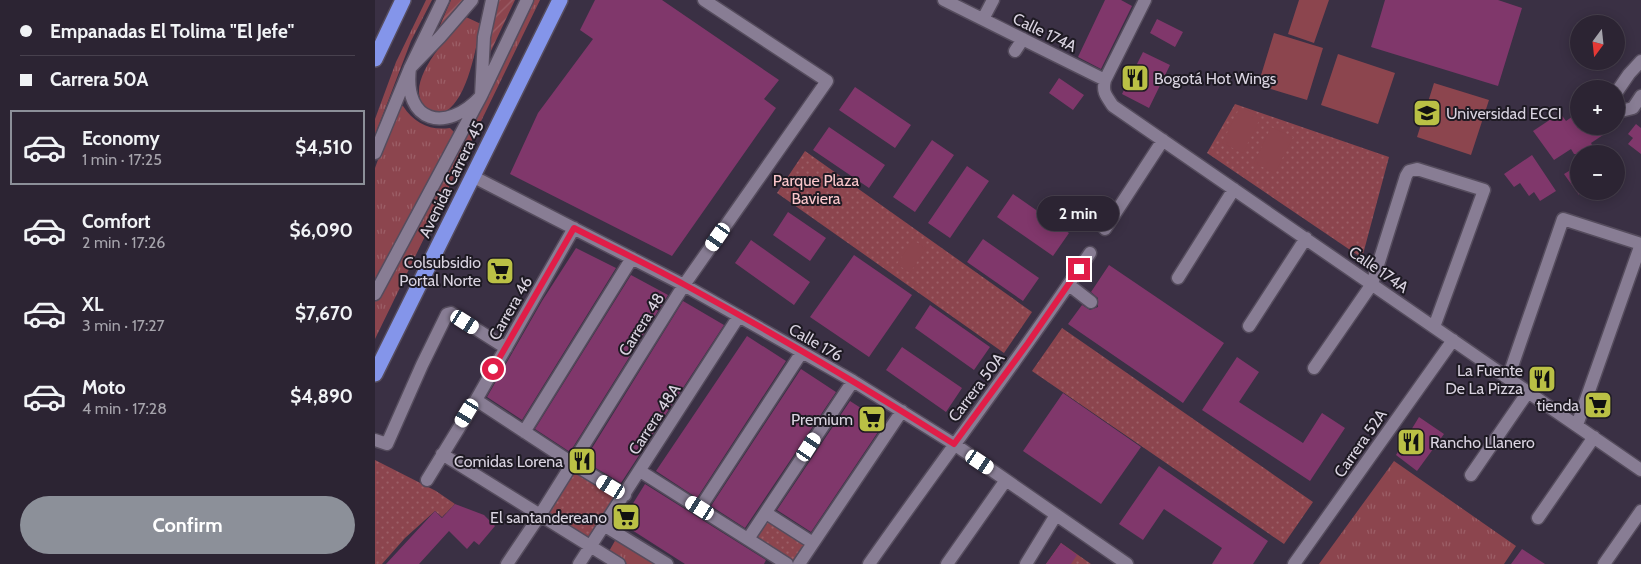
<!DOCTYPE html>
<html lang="en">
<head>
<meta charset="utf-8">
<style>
  body { margin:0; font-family:Cabin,sans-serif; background:#38303f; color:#f1f3f6; height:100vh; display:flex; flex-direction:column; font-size:19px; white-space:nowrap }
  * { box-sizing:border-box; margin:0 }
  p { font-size:16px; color:#a6a4ac }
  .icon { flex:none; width:28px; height:28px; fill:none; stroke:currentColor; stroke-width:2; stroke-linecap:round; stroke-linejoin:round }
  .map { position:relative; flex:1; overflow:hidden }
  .panel { display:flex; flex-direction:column; background:#2c2433; width:375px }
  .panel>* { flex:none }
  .banner { display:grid; align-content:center; height:110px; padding:0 20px; background:#2c2433 }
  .needle { width:32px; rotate:195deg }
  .fabs { position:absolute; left:1195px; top:15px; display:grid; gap:10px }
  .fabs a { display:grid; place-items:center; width:55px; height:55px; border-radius:50%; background:#2c2433; box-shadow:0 2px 12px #0003,0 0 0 1px #48414e; font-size:25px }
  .end { position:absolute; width:22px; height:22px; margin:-11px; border:6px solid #e11d48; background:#fff; box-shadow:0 0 0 2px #fff }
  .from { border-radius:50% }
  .bubble { position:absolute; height:35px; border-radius:18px; background:#2c2433; box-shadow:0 2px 12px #0003,0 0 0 1px #48414e; font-size:16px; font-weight:700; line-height:35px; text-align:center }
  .car { position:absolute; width:15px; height:30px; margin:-15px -8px; border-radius:6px; box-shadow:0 0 4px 1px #0007; background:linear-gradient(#fff 24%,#345 0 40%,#fff 0 76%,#345 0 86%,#fff 0) }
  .banner b { display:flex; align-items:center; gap:18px; height:48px; font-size:19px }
  .banner b+b { border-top:1px solid #48414e }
  .banner i { width:12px; height:12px; background:#f1f3f6 }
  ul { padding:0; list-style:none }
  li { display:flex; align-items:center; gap:15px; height:75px; margin:0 10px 8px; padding:0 10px; border:2px solid transparent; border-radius:0px }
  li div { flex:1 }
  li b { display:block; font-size:19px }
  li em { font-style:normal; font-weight:700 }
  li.selected { border-color:#8c9099 }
  li>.icon { width:45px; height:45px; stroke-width:1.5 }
  .primary-button { display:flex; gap:10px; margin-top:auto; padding:10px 20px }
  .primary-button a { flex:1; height:58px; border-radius:30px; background:#8c9099; color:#fff; font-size:20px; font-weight:700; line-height:58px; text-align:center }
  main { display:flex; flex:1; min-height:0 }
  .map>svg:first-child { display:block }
</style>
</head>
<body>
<main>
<section class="panel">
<div class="banner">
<b><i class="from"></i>Empanadas El Tolima &quot;El Jefe&quot;</b>
<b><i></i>Carrera 50A</b>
</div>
<ul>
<li class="selected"><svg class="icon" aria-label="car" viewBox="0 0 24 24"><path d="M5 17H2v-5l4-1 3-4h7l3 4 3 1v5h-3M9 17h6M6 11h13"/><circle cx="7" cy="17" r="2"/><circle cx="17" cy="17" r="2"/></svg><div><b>Economy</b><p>1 min · 17:25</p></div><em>$4,510</em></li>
<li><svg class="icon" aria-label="car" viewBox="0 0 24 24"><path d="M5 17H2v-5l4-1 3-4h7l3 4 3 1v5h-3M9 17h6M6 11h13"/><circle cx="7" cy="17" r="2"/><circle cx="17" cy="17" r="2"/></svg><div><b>Comfort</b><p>2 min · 17:26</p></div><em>$6,090</em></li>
<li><svg class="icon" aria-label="car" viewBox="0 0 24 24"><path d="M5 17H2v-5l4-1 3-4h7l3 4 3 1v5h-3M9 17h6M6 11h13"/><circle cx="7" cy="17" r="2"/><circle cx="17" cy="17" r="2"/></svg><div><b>XL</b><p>3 min · 17:27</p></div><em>$7,670</em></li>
<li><svg class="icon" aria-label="car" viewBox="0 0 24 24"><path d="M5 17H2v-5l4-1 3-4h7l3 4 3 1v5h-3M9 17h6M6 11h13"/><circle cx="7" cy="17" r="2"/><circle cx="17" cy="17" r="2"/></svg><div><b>Moto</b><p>4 min · 17:28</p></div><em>$4,890</em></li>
</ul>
<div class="primary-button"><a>Confirm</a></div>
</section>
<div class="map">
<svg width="1266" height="564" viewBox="0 0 1266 564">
  <defs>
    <pattern id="grass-tufts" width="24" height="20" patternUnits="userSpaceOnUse" patternTransform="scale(1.25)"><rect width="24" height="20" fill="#8c454e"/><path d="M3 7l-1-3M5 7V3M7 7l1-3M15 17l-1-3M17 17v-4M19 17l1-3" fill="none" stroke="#9c5f67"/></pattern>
    <pattern id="park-dots" width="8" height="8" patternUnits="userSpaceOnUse" patternTransform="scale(1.25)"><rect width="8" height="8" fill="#8c454e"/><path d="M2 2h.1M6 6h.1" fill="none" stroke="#9c5f67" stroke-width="1.8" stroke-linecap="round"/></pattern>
    <pattern id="garden-furrows" width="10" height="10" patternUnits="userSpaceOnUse" patternTransform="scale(1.25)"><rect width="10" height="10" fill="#8c454e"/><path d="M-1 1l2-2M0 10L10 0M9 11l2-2" fill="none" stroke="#9c5f67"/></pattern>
  </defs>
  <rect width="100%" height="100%" fill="#3a3044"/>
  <path fill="url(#grass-tufts)" d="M 51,0 L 57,0 L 36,41 L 0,135 L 0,119 L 21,62 Z
    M 159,0 L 165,0 L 0,339 L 0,301 L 107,102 Z
    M 91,17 L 106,24 C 101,47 93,98 71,111 C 65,114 58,113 53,109 C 23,87 76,33 91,17 Z
    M 28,106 C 39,123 55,131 75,128 L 79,132 L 0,281 L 0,168 L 22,107 Z
    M 1019,461 L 1141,546 L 1129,564 L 944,564 Z
    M 241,539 L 282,564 L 252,564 L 233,553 Z"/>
  <path fill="url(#park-dots)" d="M 860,104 L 1014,157 L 987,258 L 832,153 Z
    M 430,151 L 657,312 L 629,353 L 402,193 Z
    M 687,328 L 938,502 L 909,544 L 657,371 Z
    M 0,460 L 61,491 L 80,504 L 67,517 L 60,511 L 30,538 L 7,564 L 0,564 Z
    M 197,469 L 242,496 L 213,539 L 170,513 Z
    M 393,519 L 434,545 L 418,564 L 379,540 Z
    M 686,543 L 716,564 L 671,564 Z"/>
  <path fill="url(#garden-furrows)" d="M 76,0 L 88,0 L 63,30 Z
    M 123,0 L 140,0 L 115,53 L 116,35 Z"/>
  <path fill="#8c454e" d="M 924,0 L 954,0 L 939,43 L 913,34 Z
    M 899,33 L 948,48 L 932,100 L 883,85 Z
    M 963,54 L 1020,73 L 1003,124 L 946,105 Z
    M 1059,83 L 1114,100 L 1096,155 L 1042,137 Z
    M 865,107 L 886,117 L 868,153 L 847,143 Z
    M 896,127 L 918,137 L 900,173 L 879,163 Z
    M 538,240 L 551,248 L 535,273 L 522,264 Z"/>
  <path fill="#80376b" d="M 220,0 L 287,0 L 404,80 L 389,99 L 401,108 L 297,256 L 135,174 L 163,113 L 218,39 L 205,30 Z
    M 730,0 L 746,0 L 757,6 L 726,69 L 703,57 Z
    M 1010,0 L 1123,0 L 1147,8 L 1123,86 L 996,47 Z
    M 782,19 L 808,32 L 800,47 L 775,33 Z
    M 768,52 L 795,65 L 774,108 L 747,94 Z
    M 684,78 L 709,95 L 698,110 L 674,93 Z
    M 480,87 L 536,125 L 520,148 L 464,110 Z
    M 1204,112 L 1204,126 L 1222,126 L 1228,135 L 1216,143 L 1223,154 L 1199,154 L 1196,149 L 1179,160 L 1158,131 L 1185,113 L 1191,121 Z
    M 1261,124 L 1266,128 L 1266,154 L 1253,144 L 1258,138 L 1253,134 Z
    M 454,127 L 510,165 L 494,188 L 438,150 Z
    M 557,140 L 579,155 L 540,212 L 518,197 Z
    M 1157,155 L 1181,191 L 1165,201 L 1159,192 L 1154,196 L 1145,183 L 1139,187 L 1129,174 Z
    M 1204,165 L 1204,195 L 1189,174 Z
    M 592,166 L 614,181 L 575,238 L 553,223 Z
    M 638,194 L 694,233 L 678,256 L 622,217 Z
    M 413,212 L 451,238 L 435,261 L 398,235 Z
    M 608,239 L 664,278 L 648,301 L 592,262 Z
    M 376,240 L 435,282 L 419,305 L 360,263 Z
    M 201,248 L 241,268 L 147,420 L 112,397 L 167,301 Z
    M 479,255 L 537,295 L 494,357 L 435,317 Z
    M 734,265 L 849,343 L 808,403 L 693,324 L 707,305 L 715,310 L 723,307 L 723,298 L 716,292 Z
    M 256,275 L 293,295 L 195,452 L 160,429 Z
    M 308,301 L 349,325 L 246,483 L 209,461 Z
    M 555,305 L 615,347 L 599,370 L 540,328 Z
    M 372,336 L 411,361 L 322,498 L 281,471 Z
    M 527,347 L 587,388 L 571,412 L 511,370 Z
    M 862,357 L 884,372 L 864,402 L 928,443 L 947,413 L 970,428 L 935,481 L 827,410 Z
    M 426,369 L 461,392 L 370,528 L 336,506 Z
    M 688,393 L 766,447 L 726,504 L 648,451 Z
    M 475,401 L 509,423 L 436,532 L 402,510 Z
    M 1044,417 L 1069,434 L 1042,471 L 1021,455 Z
    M 784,466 L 893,541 L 878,564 L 837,564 L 847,548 L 789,509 L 768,540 L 744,524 Z
    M 270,484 L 391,560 L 389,564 L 310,564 L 246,523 Z
    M 80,504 L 109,515 L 120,526 L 104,545 L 99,541 L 92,549 L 74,531 L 44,564 L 11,564 L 60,511 L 67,518 Z
    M 686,543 L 702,555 L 696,564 L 671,564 Z
    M 1147,549 L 1170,564 L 1136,564 Z"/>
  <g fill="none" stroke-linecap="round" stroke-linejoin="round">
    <defs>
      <path id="minor" d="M 97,0 L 65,37 L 35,68 C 28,123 71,134 106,96 L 109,37 L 117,0
        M 569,0 L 730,80
        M 770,0 L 730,80 C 727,92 731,96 738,106 L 1266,470
        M 608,19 L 618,0
        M 640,51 L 648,39
        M 1241,93 L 1254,74 L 1266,61
        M 1242,112 L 1258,108 L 1266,96
        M 0,153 L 35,68 L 68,0
        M 97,176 L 309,285 L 478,381 L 579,444 L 752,564
        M 730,229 L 788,140
        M 803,278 L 859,189
        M 694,285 L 716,302
        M 0,294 L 106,96 L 152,0
        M 874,326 L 931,238
        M 939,368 L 997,284 L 1031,176 L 1034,171 L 1042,169 L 1109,190 L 1059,327
        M 1133,378 L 1188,219 L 1266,244 L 1202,425
        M 101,400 L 197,463 L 250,495
        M 149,432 L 257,258
        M 0,440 L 12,444 L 47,365 L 72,314 L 76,313 L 131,348
        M 67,454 L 244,564
        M 265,471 L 412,564
        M 1096,475 L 1153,392
        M 52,480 L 101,400 L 199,228
        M 325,508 L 427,352
        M 391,513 L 438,543
        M 1163,518 L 1219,437
        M 230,526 L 292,564
        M 373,539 L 478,381
        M 132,564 L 165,515 L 309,285 L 452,81 L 329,0
        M 204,564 L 364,316
        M 424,564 L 527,411
        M 494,564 C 567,460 644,359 715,253
        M 572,564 L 631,480
        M 651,564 L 681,515
        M 919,564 L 1078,340
        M 1229,564 L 1266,511"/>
      <path id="highway" d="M 0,59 L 28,0
        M 0,374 L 185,0"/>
    </defs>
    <use href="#minor" stroke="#554c5d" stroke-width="15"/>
    <use href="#highway" stroke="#554c5d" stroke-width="18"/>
    <use href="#minor" stroke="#887d94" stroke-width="12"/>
    <use href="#highway" stroke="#8495ea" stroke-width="15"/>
  </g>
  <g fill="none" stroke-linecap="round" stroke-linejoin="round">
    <path stroke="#e11d48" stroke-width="6" d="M 118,369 L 199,228 C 236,247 274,265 310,285 C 402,335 491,388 579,444 L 653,343 L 704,269"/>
  </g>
  <defs>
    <symbol id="restaurant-square" viewBox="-11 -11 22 22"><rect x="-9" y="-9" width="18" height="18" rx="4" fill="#bac045" stroke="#1e1a23"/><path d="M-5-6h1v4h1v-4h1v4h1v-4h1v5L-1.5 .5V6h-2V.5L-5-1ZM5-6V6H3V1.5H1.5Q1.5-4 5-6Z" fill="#111"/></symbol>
    <symbol id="university-square" viewBox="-11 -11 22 22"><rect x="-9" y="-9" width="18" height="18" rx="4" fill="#bac045" stroke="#1e1a23"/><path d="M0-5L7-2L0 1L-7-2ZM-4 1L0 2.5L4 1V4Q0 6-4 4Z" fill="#111"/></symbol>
    <symbol id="supermarket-square" viewBox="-11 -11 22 22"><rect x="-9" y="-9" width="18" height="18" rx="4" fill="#bac045" stroke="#1e1a23"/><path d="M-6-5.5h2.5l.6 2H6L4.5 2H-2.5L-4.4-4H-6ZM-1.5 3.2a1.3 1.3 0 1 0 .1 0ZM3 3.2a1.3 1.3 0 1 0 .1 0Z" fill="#111"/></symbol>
  </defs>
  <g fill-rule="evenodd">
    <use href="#restaurant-square" x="744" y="62" width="32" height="32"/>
    <use href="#university-square" x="1036" y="97" width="32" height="32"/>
    <use href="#supermarket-square" x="109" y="255" width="32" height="32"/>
    <use href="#restaurant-square" x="1151" y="363" width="32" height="32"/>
    <use href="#supermarket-square" x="1207" y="389" width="32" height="32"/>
    <use href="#supermarket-square" x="481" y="403" width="32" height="32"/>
    <use href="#restaurant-square" x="1020" y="426" width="32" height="32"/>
    <use href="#restaurant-square" x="191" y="445" width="32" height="32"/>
    <use href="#supermarket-square" x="235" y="501" width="32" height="32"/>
  </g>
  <g text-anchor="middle" stroke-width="4" stroke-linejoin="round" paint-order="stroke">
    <g font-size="16" fill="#d9d3e0" stroke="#1e1a23">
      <text transform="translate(670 32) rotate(26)" y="6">Calle 174A</text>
      <text transform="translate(76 179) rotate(-64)" y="6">Avenida Carrera 45</text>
      <text transform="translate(1004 269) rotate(35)" y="6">Calle 174A</text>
      <text transform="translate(135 308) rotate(-60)" y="6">Carrera 46</text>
      <text transform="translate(266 324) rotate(-58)" y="6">Carrera 48</text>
      <text transform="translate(441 342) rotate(30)" y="6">Calle 176</text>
      <text transform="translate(601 387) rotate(-53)" y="6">Carrera 50A</text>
      <text transform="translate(279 419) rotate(-57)" y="6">Carrera 48A</text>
      <text transform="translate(985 443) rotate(-55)" y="6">Carrera 52A</text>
    </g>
    <g font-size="16" fill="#d9d3e0" stroke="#1e1a23" text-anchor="end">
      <text x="779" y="84" text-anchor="start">Bogotá Hot Wings</text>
      <text x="1071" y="119" text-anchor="start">Universidad ECCI</text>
      <text x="106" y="268">Colsubsidio<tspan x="106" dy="18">Portal Norte</tspan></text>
      <text x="1148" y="376">La Fuente<tspan x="1148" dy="18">De La Pizza</tspan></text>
      <text x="1204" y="411">tienda</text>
      <text x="478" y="425">Premium</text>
      <text x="1055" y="448" text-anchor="start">Rancho Llanero</text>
      <text x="188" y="467">Comidas Lorena</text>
      <text x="232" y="523">El santandereano</text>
    </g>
    <g font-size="16" fill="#fbc7cb" stroke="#1e1a23">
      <text x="441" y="186">Parque Plaza<tspan x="441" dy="18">Baviera</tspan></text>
    </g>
  </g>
</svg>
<div class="fabs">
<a><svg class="needle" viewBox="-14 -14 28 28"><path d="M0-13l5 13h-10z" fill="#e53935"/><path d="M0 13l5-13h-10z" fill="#a6a4ac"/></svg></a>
<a>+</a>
<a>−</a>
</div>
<i class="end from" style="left:118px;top:369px"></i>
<i class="end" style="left:704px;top:269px"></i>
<div class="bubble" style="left:662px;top:196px;width:82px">2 min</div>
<i class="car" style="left:343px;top:237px;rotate:215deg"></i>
<i class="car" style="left:90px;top:322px;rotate:122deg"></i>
<i class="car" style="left:92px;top:413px;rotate:211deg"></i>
<i class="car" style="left:434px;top:447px;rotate:33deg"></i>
<i class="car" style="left:605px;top:462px;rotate:124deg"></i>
<i class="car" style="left:236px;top:487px;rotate:301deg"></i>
<i class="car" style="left:325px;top:508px;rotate:302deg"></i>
</div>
</main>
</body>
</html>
